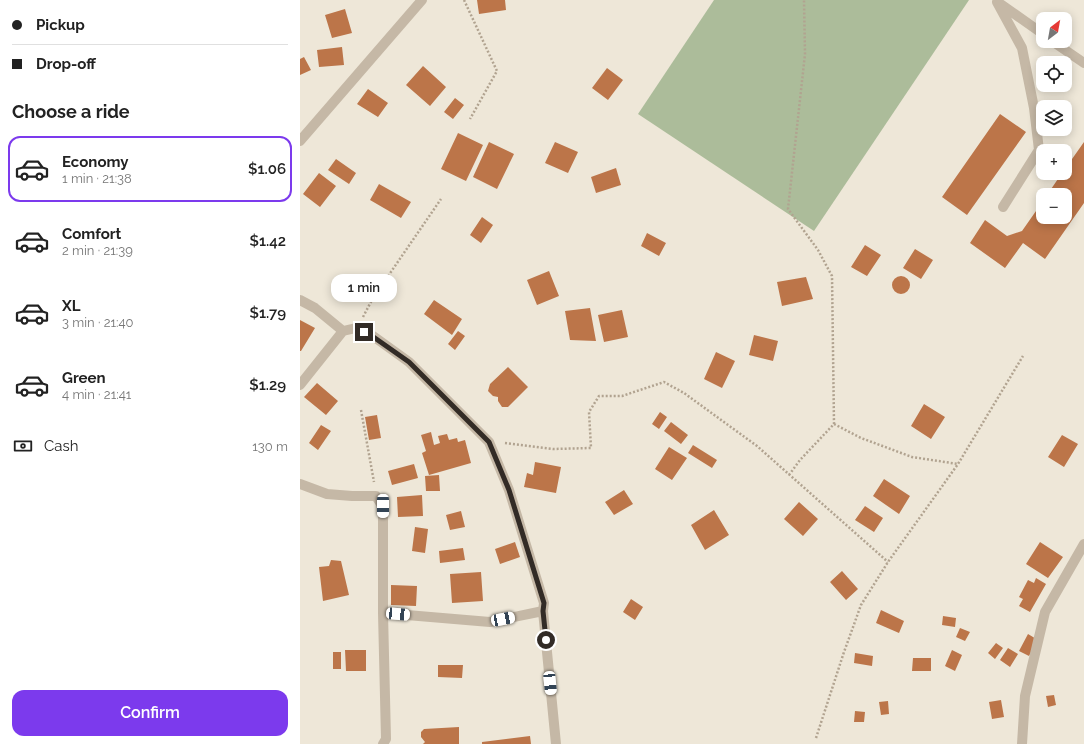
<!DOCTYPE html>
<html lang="en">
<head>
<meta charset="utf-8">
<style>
  body { margin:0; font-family:Raleway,sans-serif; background:#f2f2f2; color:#222; height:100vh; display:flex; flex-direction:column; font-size:15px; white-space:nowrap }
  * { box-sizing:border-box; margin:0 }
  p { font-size:13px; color:#767676 }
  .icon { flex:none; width:22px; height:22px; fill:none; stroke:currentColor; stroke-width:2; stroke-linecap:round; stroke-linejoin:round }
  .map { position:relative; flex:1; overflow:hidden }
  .side { display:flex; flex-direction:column; background:#fff; width:300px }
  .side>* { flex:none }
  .banner { display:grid; align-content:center; height:88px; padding:0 12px; background:#fff }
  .needle { width:26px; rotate:31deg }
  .tools { position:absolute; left:736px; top:12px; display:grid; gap:8px }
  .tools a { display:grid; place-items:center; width:36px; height:36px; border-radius:8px; background:#fff; box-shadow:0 2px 10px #0003; font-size:20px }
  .end { position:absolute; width:18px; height:18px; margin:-9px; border:5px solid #322b26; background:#fff; box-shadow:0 0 0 2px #fff }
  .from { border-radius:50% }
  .bubble { position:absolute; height:28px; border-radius:12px; background:#fff; box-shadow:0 2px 10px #0003; font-size:13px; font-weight:600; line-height:28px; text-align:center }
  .car { position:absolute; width:12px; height:24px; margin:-12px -6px; border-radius:5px; box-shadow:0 0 3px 1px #0007; background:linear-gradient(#fff 24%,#345 0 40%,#fff 0 76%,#345 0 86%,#fff 0) }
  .banner b { display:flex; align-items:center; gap:14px; height:38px; font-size:15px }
  .banner b+b { border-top:1px solid #e0e0e0 }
  .banner i { width:10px; height:10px; background:#222 }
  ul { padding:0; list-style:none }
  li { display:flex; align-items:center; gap:12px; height:66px; margin:0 8px 6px; padding:0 4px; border:2px solid transparent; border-radius:12px }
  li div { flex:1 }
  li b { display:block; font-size:15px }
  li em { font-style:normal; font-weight:600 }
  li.current { border-color:#7c3aed }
  li>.icon { width:36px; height:36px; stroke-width:1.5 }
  h2 { padding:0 12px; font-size:18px; line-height:48px }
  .pay { display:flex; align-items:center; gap:10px; height:44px; padding:0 12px; font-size:15px }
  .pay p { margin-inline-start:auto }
  .cta { display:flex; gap:8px; margin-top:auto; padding:8px 12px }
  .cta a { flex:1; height:46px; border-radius:12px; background:#7c3aed; color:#fff; font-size:16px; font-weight:600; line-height:46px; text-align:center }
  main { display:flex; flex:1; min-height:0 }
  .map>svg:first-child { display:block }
</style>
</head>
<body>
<main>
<section class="side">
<div class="banner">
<b><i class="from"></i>Pickup</b>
<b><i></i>Drop-off</b>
</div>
<h2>Choose a ride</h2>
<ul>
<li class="current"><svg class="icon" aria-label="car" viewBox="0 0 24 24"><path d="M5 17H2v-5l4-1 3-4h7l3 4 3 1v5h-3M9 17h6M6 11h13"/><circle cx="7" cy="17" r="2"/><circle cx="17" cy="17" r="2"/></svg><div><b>Economy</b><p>1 min · 21:38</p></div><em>$1.06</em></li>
<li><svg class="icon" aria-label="car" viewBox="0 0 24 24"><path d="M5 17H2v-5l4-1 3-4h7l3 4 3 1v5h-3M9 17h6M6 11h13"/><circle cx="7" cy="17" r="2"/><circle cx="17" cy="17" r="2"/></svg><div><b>Comfort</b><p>2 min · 21:39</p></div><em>$1.42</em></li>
<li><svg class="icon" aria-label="car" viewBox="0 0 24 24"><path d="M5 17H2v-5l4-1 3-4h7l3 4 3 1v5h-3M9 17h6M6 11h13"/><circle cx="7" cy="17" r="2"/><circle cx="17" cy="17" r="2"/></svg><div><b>XL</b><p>3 min · 21:40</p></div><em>$1.79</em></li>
<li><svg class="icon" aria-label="car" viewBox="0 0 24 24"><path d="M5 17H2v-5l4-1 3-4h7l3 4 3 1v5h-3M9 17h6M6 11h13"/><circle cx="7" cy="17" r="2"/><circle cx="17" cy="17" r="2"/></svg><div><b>Green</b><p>4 min · 21:41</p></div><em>$1.29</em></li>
</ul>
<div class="pay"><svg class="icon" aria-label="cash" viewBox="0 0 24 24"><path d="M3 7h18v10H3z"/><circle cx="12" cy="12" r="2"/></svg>Cash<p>130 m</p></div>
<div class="cta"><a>Confirm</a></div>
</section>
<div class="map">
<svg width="784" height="744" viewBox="0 0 784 744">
  <rect width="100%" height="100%" fill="#eee7d8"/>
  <path fill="#acbc9a" d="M 414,0 L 669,0 L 514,231 L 338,114 Z"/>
  <path fill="#bc7549" d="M 177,0 L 205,0 L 206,10 L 179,14 Z
    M 45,9 L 52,33 L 32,38 L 25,15 Z
    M 42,47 L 44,65 L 19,67 L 17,50 Z
    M 4,57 L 11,70 L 0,75 L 0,59 Z
    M 123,66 L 146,87 L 130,106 L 106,85 Z
    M 307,68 L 323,80 L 308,100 L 292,88 Z
    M 68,89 L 88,103 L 78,117 L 57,104 Z
    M 155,98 L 164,105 L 153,119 L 144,112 Z
    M 700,114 L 726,132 L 667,215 L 642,197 Z
    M 158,133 L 183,145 L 166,181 L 141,169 Z
    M 189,142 L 214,154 L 197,189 L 173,177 Z
    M 255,142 L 278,152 L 268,173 L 245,163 Z
    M 784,142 L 784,203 L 745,259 L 723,243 L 705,268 L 670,243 L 685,220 L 707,236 L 722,231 L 743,201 L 743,217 L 765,217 L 765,195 L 747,195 L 762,173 L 765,173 L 765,169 Z
    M 36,159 L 56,173 L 49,184 L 28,170 Z
    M 316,168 L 321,185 L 296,193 L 291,177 Z
    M 19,173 L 36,186 L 20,207 L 3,194 Z
    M 79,184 L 111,202 L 101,218 L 70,200 Z
    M 182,217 L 193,225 L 181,243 L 170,235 Z
    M 347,233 L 366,243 L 359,256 L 341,246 Z
    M 565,245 L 581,255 L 567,276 L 551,267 Z
    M 615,249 L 633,260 L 621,279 L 603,268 Z
    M 249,271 L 259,296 L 237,305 L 227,280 Z
    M592 285a9 9 0 1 1 18 0a9 9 0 1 1-18 0Z
    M 506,277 L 513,299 L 482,306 L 477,282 Z
    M 134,300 L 162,319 L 152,335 L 124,314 Z
    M 290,308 L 296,341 L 270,340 L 265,311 Z
    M 322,310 L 328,337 L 304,342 L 298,315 Z
    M 0,320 L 15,328 L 1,351 L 0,351 Z
    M 158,331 L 165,336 L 155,350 L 148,344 Z
    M 454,335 L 478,341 L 473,361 L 449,355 Z
    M 416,352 L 435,361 L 422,388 L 404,379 Z
    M 208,367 L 228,387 L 208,407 L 202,407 L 198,401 L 198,397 L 193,396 L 188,391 L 190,384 Z
    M 17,383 L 38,401 L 26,415 L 4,397 Z
    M 624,404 L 645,417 L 631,439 L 611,426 Z
    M 360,412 L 367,417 L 359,429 L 352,424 Z
    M 77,415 L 81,438 L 69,440 L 65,417 Z
    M 371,422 L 388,435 L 381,444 L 364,431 Z
    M 21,425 L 31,431 L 18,450 L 9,443 Z
    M 131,432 L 134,445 L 140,443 L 138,436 L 147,434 L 149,440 L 157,438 L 158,442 L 165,440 L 171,463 L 129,475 L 122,453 L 126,451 L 121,435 Z
    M 762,435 L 778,444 L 764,467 L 748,457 Z
    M 393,445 L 417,460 L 412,468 L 388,453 Z
    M 369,447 L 387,458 L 372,480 L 355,469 Z
    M 235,462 L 261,467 L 256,493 L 224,487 L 227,473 L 233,475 Z
    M 114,464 L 118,478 L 92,485 L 88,471 Z
    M 139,475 L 140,491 L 126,491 L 125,476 Z
    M 584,479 L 610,496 L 599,514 L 573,496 Z
    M 324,490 L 333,504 L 314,515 L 305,502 Z
    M 122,495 L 123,516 L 98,517 L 97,497 Z
    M 499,502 L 518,519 L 503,536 L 484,519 Z
    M 565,506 L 583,518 L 574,532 L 555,520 Z
    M 414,510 L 429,535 L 405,550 L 391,525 Z
    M 161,511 L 165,527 L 150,530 L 146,515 Z
    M 115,527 L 128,529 L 125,553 L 112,551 Z
    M 215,542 L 220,557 L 200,564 L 195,549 Z
    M 740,542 L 763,557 L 748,578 L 726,564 Z
    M 163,548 L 165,560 L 140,563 L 139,551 Z
    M 31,560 L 41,561 L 49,595 L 23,601 L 19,567 L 29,566 Z
    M 542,571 L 558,589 L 546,600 L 530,582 Z
    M 181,572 L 183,601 L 152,603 L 150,574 Z
    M 736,578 L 746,584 L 730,612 L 719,606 L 723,599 L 719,597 L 728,580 L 734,583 Z
    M 91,585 L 117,586 L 116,606 L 91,605 Z
    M 331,599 L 343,607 L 335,620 L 323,612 Z
    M 581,610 L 604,621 L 599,633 L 576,623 Z
    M 643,616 L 656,618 L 655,627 L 642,625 Z
    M 660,628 L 670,632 L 665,641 L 656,637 Z
    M 728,634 L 738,640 L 729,656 L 719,651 Z
    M 696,643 L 703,648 L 695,659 L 688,653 Z
    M 708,648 L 718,654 L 710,667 L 700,660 Z
    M 45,650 L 66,650 L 66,671 L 46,671 Z
    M 652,650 L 662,655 L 655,671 L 645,666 Z
    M 33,652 L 41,652 L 41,669 L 33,669 Z
    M 555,653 L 573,656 L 572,666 L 554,663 Z
    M 613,658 L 631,658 L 631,671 L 612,671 Z
    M 138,665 L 163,665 L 162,678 L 138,677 Z
    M 754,695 L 756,705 L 748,707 L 746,696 Z
    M 701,700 L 704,717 L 692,719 L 689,702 Z
    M 588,701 L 589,714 L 581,715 L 579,702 Z
    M 555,711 L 565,712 L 564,722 L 554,722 Z
    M 159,727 L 159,744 L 123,744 L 125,742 L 121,737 L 121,732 L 124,729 Z
    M 230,736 L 231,744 L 182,744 L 182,742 Z"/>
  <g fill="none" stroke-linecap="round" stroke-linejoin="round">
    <path stroke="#b1a390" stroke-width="2.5" stroke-dasharray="2 2" stroke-linecap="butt" d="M 164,0 L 197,71 L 170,119
      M 63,317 L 73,298 L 141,199
      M 61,410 L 74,482
      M 534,424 L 561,438 L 612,457 L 658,464
      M 205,443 L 253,449 L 291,448 L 289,412 L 299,396 L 322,396 L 364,382 L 384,393 L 457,446 L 588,562
      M 489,475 L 500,460 L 534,424 L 532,276 L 518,250 L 488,209 L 505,54 L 504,0
      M 516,738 L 544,652 L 561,605 L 588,562 L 658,464 L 723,356"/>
    <path stroke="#c5b8a6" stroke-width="10" d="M 697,2 L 722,48 L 734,108 L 739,150 L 703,207
      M 699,3 L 743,34
      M 752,41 L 784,63
      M 0,141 L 122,0
      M 0,300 L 15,308 L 43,331 L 56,328 L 73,336 L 109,362 L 189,442 L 209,490 L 244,603 L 243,611 L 256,744
      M 0,385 L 43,331
      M 0,484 L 27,494 L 52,496 L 76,496 L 83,507 L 83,613 L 86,739 L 83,744
      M 83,613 L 190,622 L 243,611
      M 722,744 L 725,696 L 745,612 L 784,544"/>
  </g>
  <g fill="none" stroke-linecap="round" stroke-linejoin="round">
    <path stroke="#322b26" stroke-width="5" d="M 64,332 L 72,336 L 109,362 L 189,442 L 209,490 L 244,603 L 243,611 L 246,640"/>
  </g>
</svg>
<div class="tools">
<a><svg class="needle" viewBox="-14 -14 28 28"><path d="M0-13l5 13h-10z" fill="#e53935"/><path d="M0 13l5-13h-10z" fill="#767676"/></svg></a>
<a><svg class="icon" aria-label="locate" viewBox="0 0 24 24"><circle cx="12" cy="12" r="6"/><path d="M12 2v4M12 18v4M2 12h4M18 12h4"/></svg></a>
<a><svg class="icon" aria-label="layers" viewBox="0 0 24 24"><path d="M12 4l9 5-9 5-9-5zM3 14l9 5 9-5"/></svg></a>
<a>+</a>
<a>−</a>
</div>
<i class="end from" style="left:246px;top:640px"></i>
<i class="end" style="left:64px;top:332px"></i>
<div class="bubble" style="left:31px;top:274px;width:66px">1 min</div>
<i class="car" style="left:83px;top:506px;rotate:180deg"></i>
<i class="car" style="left:98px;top:614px;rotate:95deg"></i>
<i class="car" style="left:203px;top:619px;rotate:79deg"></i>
<i class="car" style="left:250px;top:683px;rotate:174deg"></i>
</div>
</main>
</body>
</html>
